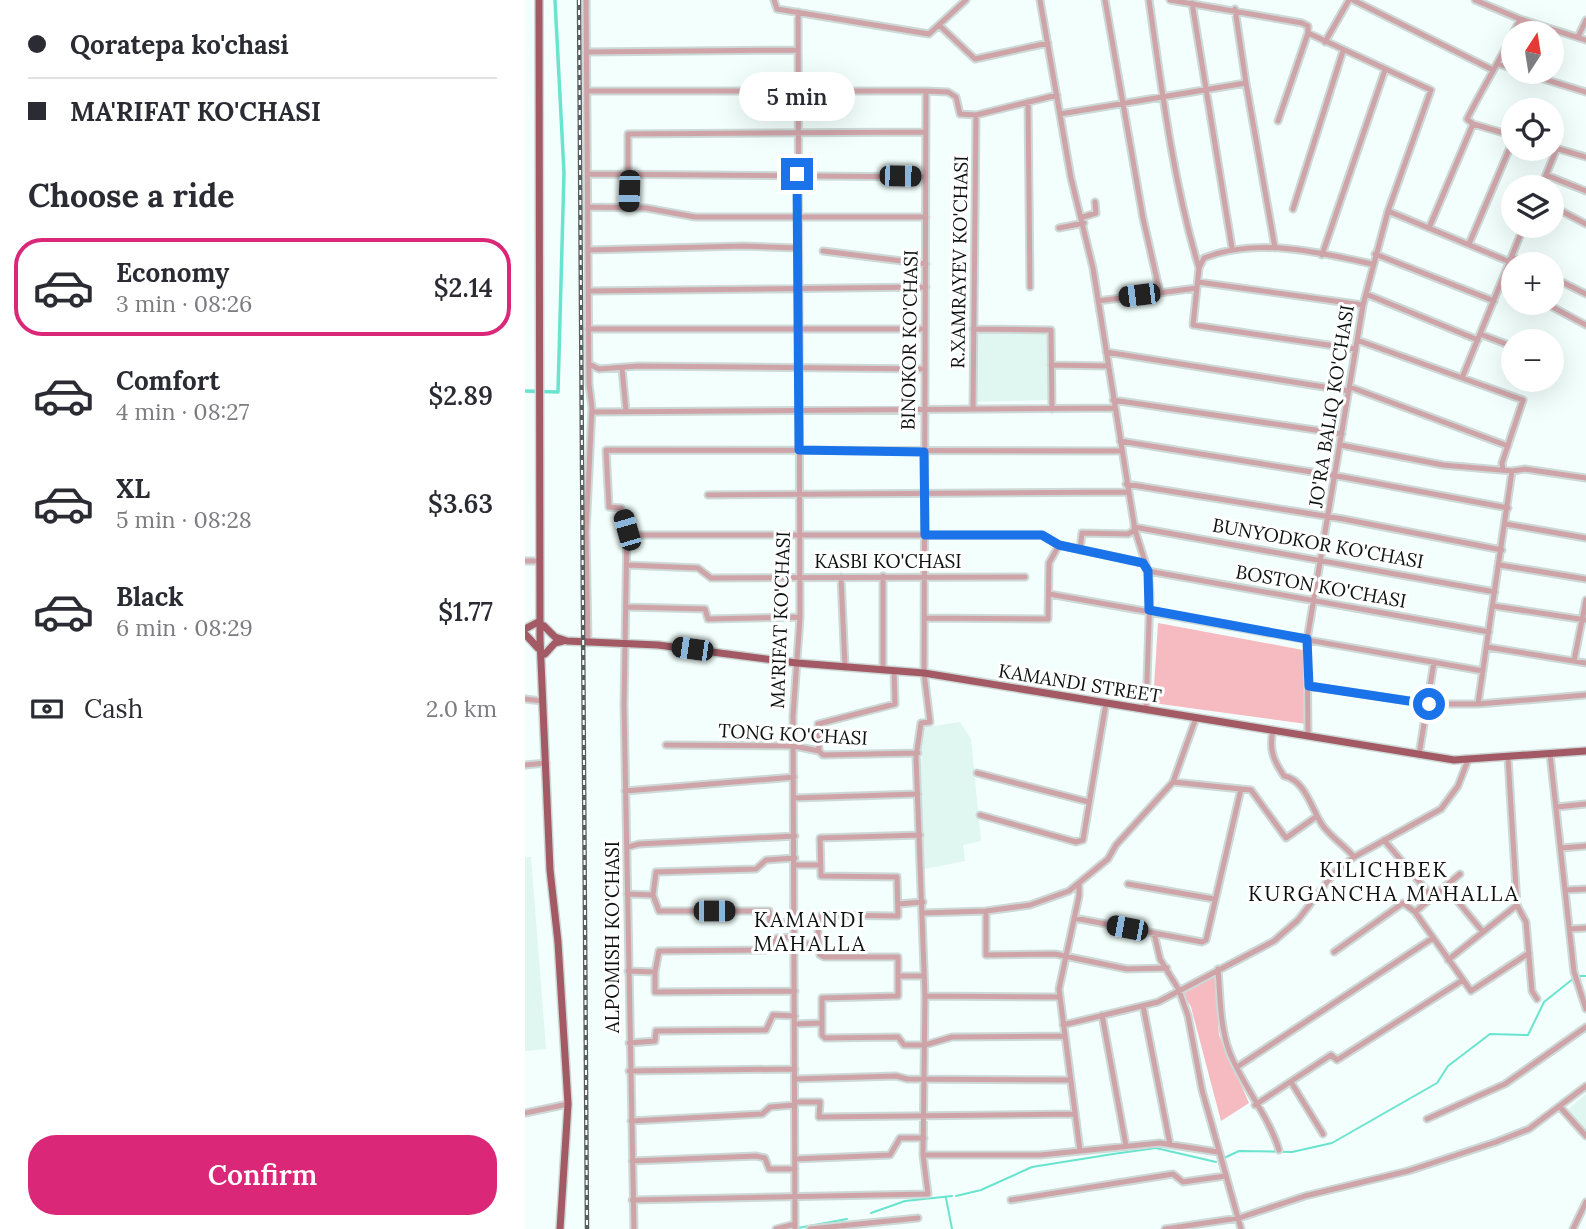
<!DOCTYPE html>
<html lang="en">
<head>
<meta charset="utf-8">
<style>
  body { margin:0; font-family:Lora,serif; background:#f7f7f7; color:#2b2b33; height:100vh; display:flex; flex-direction:column; font-size:26px; white-space:nowrap }
  * { box-sizing:border-box; margin:0 }
  p { font-size:23px; color:#7c7c81 }
  .icon { flex:none; width:38px; height:38px; fill:none; stroke:currentColor; stroke-width:2; stroke-linecap:round; stroke-linejoin:round }
  .map { position:relative; flex:1; overflow:hidden }
  .panel { display:flex; flex-direction:column; background:#fff; width:525px }
  .panel>* { flex:none }
  .guide { display:grid; align-content:center; height:154px; padding:0 28px; background:#fff }
  .needle { width:46px; rotate:12deg }
  .buttons { position:absolute; left:976px; top:21px; display:grid; gap:14px }
  .buttons a { display:grid; place-items:center; width:63px; height:63px; border-radius:50%; background:#fff; box-shadow:0 7px 28px #0002; font-size:35px }
  .end { position:absolute; width:32px; height:32px; margin:-16px; border:9px solid #1a73e8; background:#fff; box-shadow:0 0 0 4px #fff }
  .from { border-radius:50% }
  .bubble { position:absolute; height:49px; border-radius:24px; background:#fff; box-shadow:0 7px 28px #0002; font-size:23px; font-weight:600; line-height:49px; text-align:center }
  .car { position:absolute; width:21px; height:42px; margin:-21px -10px; border-radius:9px; box-shadow:0 0 5px 2px #0007; background:linear-gradient(#222 24%,#8ab4d8 0 40%,#222 0 76%,#8ab4d8 0 86%,#222 0) }
  .guide b { display:flex; align-items:center; gap:24px; height:66px; font-size:26px }
  .guide b+b { border-top:2px solid #e1e1e2 }
  .guide i { width:18px; height:18px; background:#2b2b33 }
  ul { padding:0; list-style:none }
  li { display:flex; align-items:center; gap:21px; height:98px; margin:0 14px 10px; padding:0 14px; border:4px solid transparent; border-radius:28px }
  li div { flex:1 }
  li b { display:block; font-size:26px }
  li em { font-style:normal; font-weight:600 }
  li.active { border-color:#db2777 }
  li>.icon { width:63px; height:63px; stroke-width:1.5 }
  h2 { padding:0 28px; font-size:32px; line-height:84px }
  .pay { display:flex; align-items:center; gap:18px; height:77px; padding:0 28px; font-size:26px }
  .pay p { margin-inline-start:auto }
  .button { display:flex; gap:14px; margin-top:auto; padding:14px 28px }
  .button a { flex:1; height:80px; border-radius:28px; background:#db2777; color:#fff; font-size:28px; font-weight:600; line-height:80px; text-align:center }
  main { display:flex; flex:1; min-height:0 }
  .map>svg:first-child { display:block }
</style>
</head>
<body>
<main>
<section class="panel">
<div class="guide">
<b><i class="from"></i>Qoratepa ko'chasi</b>
<b><i></i>MA'RIFAT KO'CHASI</b>
</div>
<h2>Choose a ride</h2>
<ul>
<li class="active"><svg class="icon" aria-label="car" viewBox="0 0 24 24"><path d="M5 17H2v-5l4-1 3-4h7l3 4 3 1v5h-3M9 17h6M6 11h13"/><circle cx="7" cy="17" r="2"/><circle cx="17" cy="17" r="2"/></svg><div><b>Economy</b><p>3 min · 08:26</p></div><em>$2.14</em></li>
<li><svg class="icon" aria-label="car" viewBox="0 0 24 24"><path d="M5 17H2v-5l4-1 3-4h7l3 4 3 1v5h-3M9 17h6M6 11h13"/><circle cx="7" cy="17" r="2"/><circle cx="17" cy="17" r="2"/></svg><div><b>Comfort</b><p>4 min · 08:27</p></div><em>$2.89</em></li>
<li><svg class="icon" aria-label="car" viewBox="0 0 24 24"><path d="M5 17H2v-5l4-1 3-4h7l3 4 3 1v5h-3M9 17h6M6 11h13"/><circle cx="7" cy="17" r="2"/><circle cx="17" cy="17" r="2"/></svg><div><b>XL</b><p>5 min · 08:28</p></div><em>$3.63</em></li>
<li><svg class="icon" aria-label="car" viewBox="0 0 24 24"><path d="M5 17H2v-5l4-1 3-4h7l3 4 3 1v5h-3M9 17h6M6 11h13"/><circle cx="7" cy="17" r="2"/><circle cx="17" cy="17" r="2"/></svg><div><b>Black</b><p>6 min · 08:29</p></div><em>$1.77</em></li>
</ul>
<div class="pay"><svg class="icon" aria-label="cash" viewBox="0 0 24 24"><path d="M3 7h18v10H3z"/><circle cx="12" cy="12" r="2"/></svg>Cash<p>2.0 km</p></div>
<div class="button"><a>Confirm</a></div>
</section>
<div class="map">
<svg width="1061" height="1229" viewBox="0 0 1061 1229">
  <rect width="100%" height="100%" fill="#f2fffc"/>
  <path fill="#e0f7f1" d="M 450,333 L 524,333 L 524,400 L 450,402 Z
    M 435,722 L 446,739 L 456,841 L 438,845 L 440,861 L 399,869 L 393,758 L 397,758 L 396,728 Z
    M 0,857 L 6,857 L 21,1049 L 0,1051 Z
    M 1061,1094 L 1061,1131 L 1042,1110 Z"/>
  <path fill="#f6bac1" d="M 633,623 L 778,650 L 781,724 L 628,703 Z
    M 690,974 L 694,1035 L 724,1103 L 696,1121 L 666,1007 L 657,992 Z"/>
  <g fill="none" stroke-linecap="round" stroke-linejoin="round">
    <path stroke="#69e4ce" stroke-width="2" d="M 1054,976 L 1061,976
      M 699,1158 L 714,1151 L 767,1152 L 807,1143 L 912,1083 L 923,1066 L 965,1034 L 1003,1035 L 1019,1002 L 1049,978
      M 431,1196 L 456,1190 L 507,1167 L 588,1154 L 631,1148 L 691,1162
      M 421,1198 L 427,1229
      M 346,1213 L 380,1201 L 427,1196
      M 273,1228 L 322,1219"/>
    <path stroke="#69e4ce" stroke-width="3.5" d="M 0,391 L 33,392 L 39,173 L 30,0"/>
    <defs>
      <path id="minor" d="M 61,0 L 64,384 L 67,408 L 61,532 L 63,643
        M 249,0 L 252,9 L 404,34 L 441,0
        M 515,0 L 546,178 L 568,268 L 610,530 L 623,571 L 625,593 L 621,710
        M 580,0 L 618,218 L 635,293
        M 624,0 C 637,90 648,182 674,268
        M 645,0 L 777,23 L 783,26 L 783,33 L 906,90 L 863,211 L 838,305 L 782,640 L 783,736
        M 828,0 L 968,70
        M 950,0 L 995,19 L 1061,40
        M 667,3 L 707,248
        M 710,9 L 721,83
        M 414,25 L 450,59 L 523,43
        M 1053,37 L 1061,20
        M 800,42 L 824,0
        M 61,52 L 272,50
        M 974,64 L 989,69
        M 996,72 L 1061,92
        M 62,91 L 401,91 L 423,92 L 431,97 L 435,114 L 451,115 L 532,95
        M 503,102 L 505,287
        M 535,114 L 721,83 L 750,248
        M 753,121 L 783,33
        M 989,136 L 948,124 L 942,119 C 959,85 979,54 995,19
        M 1027,147 L 1061,157
        M 63,174 L 401,177
        M 1021,175 L 1061,191
        M 1016,187 L 1032,148
        M 1027,206 L 1061,224
        M 64,207 L 121,208 L 170,217 L 401,217
        M 103,207 L 103,134 L 400,132
        M 768,209 L 818,51
        M 863,211 L 985,262
        M 558,217 L 571,213 L 570,202
        M 534,228 L 559,223
        M 904,228 L 948,124
        M 944,244 L 989,138
        M 63,250 L 218,246 L 272,248
        M 298,251 L 401,264
        M 850,254 L 969,301
        M 797,255 L 860,70
        M 987,257 L 1001,264
        M 1027,277 L 1061,294
        M 978,279 L 989,285
        M 673,282 L 838,305
        M 63,291 L 401,287
        M 841,294 L 953,340
        M 573,301 L 672,288
        M 1020,303 L 1061,325
        M 63,329 L 400,329
        M 448,329 L 526,330 L 527,409
        M 955,334 L 989,347
        M 832,340 L 998,400 L 977,463 L 978,470
        M 830,349 L 668,325 L 674,268 L 679,258 C 731,237 794,252 847,264
        M 581,352 L 824,391
        M 1027,363 L 1028,363
        M 64,364 L 74,369 L 113,366 L 400,369
        M 526,365 L 583,366
        M 97,368 L 101,411
        M 937,378 L 999,226
        M 825,387 L 983,446
        M 588,400 L 817,434
        M 448,409 L 451,115
        M 67,412 L 590,408
        M 595,441 L 818,477 L 983,508
        M 816,445 L 918,465 L 987,471 L 1000,469 L 1061,478
        M 601,484 L 818,519 L 977,550
        M 183,495 L 603,492
        M 981,524 L 1061,538
        M 609,527 L 970,592
        M 102,535 L 517,535 L 534,545 L 618,563
        M 555,550 L 557,533 L 603,534 L 610,530
        M 0,561 L 15,561
        M 102,565 L 173,568 L 186,578 L 500,577
        M 975,565 L 1061,579
        M 623,571 L 964,632
        M 358,576 L 358,669
        M 316,577 L 320,667
        M 524,594 L 958,671
        M 969,606 L 1061,620
        M 102,607 L 180,609 L 183,619 L 275,617
        M 400,618 L 523,619 L 524,563 L 534,545
        M 962,647 L 1061,663
        M 1049,661 L 1061,600
        M 784,686 L 904,704 L 953,704 L 1061,695
        M 0,699 L 17,701
        M 953,704 L 987,471
        M 748,730 C 744,749 748,760 759,776 C 781,780 787,811 798,826 C 807,838 820,846 829,857
        M 141,745 L 269,746 L 294,751 L 298,755 L 393,753
        M 294,751 L 293,724 L 370,704 L 369,670
        M 1025,754 L 1049,972 L 1061,1009
        M 894,755 L 909,662
        M 983,758 L 992,905 L 1001,922 L 1007,991 L 1012,999
        M 0,765 L 21,763
        M 452,773 L 564,802
        M 648,782 L 726,790 L 761,838 L 792,816
        M 100,791 L 269,777
        M 269,798 L 393,794
        M 1032,807 L 1061,804
        M 455,815 L 551,842 L 558,840 L 581,703
        M 395,835 L 295,838 L 296,876 L 372,877 L 373,916 L 297,915 C 291,925 293,943 295,955 L 299,957 L 373,957 L 373,996 L 297,998 L 297,1035 L 300,1038 L 373,1037 L 379,1045 L 400,1045 L 427,1037 L 538,1036
        M 859,840 L 907,897
        M 103,847 L 114,844 L 270,836
        M 1036,848 L 1061,846
        M 270,865 L 294,865
        M 554,883 L 554,896 L 534,989 L 555,1151
        M 603,884 L 689,899
        M 920,886 L 958,932
        M 1041,890 L 1061,889
        M 102,894 L 128,895
        M 373,904 L 398,902
        M 461,911 L 461,955 L 530,954 L 602,969 L 642,968
        M 890,912 L 935,874
        M 398,913 L 461,911 L 505,905 L 544,891 L 583,859 L 591,845 L 648,782 L 671,718
        M 549,918 L 677,942 L 681,940 L 716,789
        M 270,922 L 245,923 L 244,911 L 134,911 L 128,895 L 131,872 L 231,869 L 241,860 L 270,858
        M 1045,929 L 1061,928
        M 629,933 L 635,959 L 654,990 L 663,1016 L 677,1090 L 716,1229
        M 270,945 L 294,943
        M 809,952 L 878,903 L 890,912 L 946,991 L 1004,953
        M 923,960 L 992,905
        M 693,969 C 695,995 695,1026 704,1051 C 717,1085 744,1116 754,1150
        M 103,971 L 130,972 L 134,951 L 241,950 L 252,938 L 270,937
        M 130,972 L 130,992 L 270,991
        M 373,976 L 399,976
        M 400,996 L 535,997
        M 618,1006 L 645,1144
        M 577,1015 L 601,1146
        M 270,1024 L 295,1023
        M 538,1025 L 633,1002 L 749,941 L 773,920 L 809,873 L 829,857 L 916,809 L 933,786 L 943,760
        M 104,1043 L 130,1041 L 131,1031 L 241,1030 L 248,1015 L 270,1016
        M 712,1067 L 908,938
        M 104,1071 L 270,1069
        M 270,1079 L 371,1076 L 382,1079 L 545,1080
        M 766,1082 L 798,1134
        M 270,1102 L 295,1102 L 294,1117 L 550,1114
        M 730,1105 L 806,1055 L 812,1060 L 938,980
        M 1035,1107 L 1061,1136
        M 0,1113 L 43,1104
        M 902,1119 L 980,1084 L 1061,1027
        M 106,1121 L 237,1114 L 245,1107 L 270,1105
        M 398,1155 L 515,1155 L 635,1143 L 693,1152
        M 270,1159 L 365,1155 L 375,1138 L 399,1138
        M 107,1161 L 231,1156 L 240,1158 L 244,1169 L 270,1169
        M 107,1200 L 403,1194 L 398,1155 L 400,996 L 391,757 L 396,723 L 405,722 L 399,673 L 401,91
        M 486,1200 L 648,1174 L 658,1182 L 700,1176
        M 109,1229 L 99,705 L 102,530 L 96,508 L 84,507 L 81,450 L 596,451
        M 251,1229 L 270,1224
        M 270,1229 L 268,716 L 275,617 L 273,12
        M 285,1229 L 393,1218
        M 640,1229 L 714,1218 L 780,1196 L 883,1171 L 971,1142 L 1004,1129 L 1061,1086
        M 1048,1229 L 1061,1202"/>
      <path id="major" d="M 14,0 L 15,639 L 25,870 L 33,942 L 43,1104 L 35,1229
        M 19,626 L 30,637 L 42,641 L 133,645 L 272,663 L 399,673 L 929,760 L 1061,751
        M 0,629 L 15,621
        M 0,634 L 13,648
        M 20,654 L 30,643 L 38,641"/>
    </defs>
    <use href="#minor" stroke="#cdd9d6" stroke-width="9"/>
    <use href="#major" stroke="#cdd9d6" stroke-width="10"/>
    <use href="#minor" stroke="#cfa4a9" stroke-width="5"/>
    <use href="#major" stroke="#a35a65" stroke-width="7"/>
    <defs>
      <path id="rail" d="M 54,0 L 62,1229"/>
    </defs>
    <use href="#rail" stroke="#575e5d" stroke-width="4.5"/>
    <use href="#rail" stroke="#fff" stroke-width="2" stroke-dasharray="5" stroke-linecap="butt"/>
  </g>
  <g fill="none" stroke-linecap="round" stroke-linejoin="round">
    <path stroke="#1a73e8" stroke-width="9" d="M 272,174 L 274,450 L 399,452 L 400,535 L 517,535 L 534,545 L 618,563 L 623,571 L 624,610 L 782,639 L 784,686 L 904,704"/>
  </g>
  <g text-anchor="middle" stroke-width="6" stroke-linejoin="round" paint-order="stroke">
    <g font-size="19" fill="#0d1211" stroke="#fff">
      <text transform="translate(434 262) rotate(-89)" y="7">R.XAMRAYEV KO'CHASI</text>
      <text transform="translate(384 340) rotate(-89)" y="7">BINOKOR KO'CHASI</text>
      <text transform="translate(806 406) rotate(-81)" y="7">JO'RA BALIQ KO'CHASI</text>
      <text transform="translate(793 543) rotate(10)" y="7">BUNYODKOR KO'CHASI</text>
      <text x="363" y="568">KASBI KO'CHASI</text>
      <text transform="translate(796 586) rotate(10)" y="7">BOSTON KO'CHASI</text>
      <text transform="translate(255 620) rotate(-88)" y="7">MA'RIFAT KO'CHASI</text>
      <text transform="translate(555 683) rotate(9)" y="7">KAMANDI STREET</text>
      <text transform="translate(268 734) rotate(3)" y="7">TONG KO'CHASI</text>
      <text transform="translate(87 937) rotate(-90)" y="7">ALPOMISH KO'CHASI</text>
    </g>
    <g font-size="21" letter-spacing="2" fill="#0d1211" stroke="#fff">
      <text x="859" y="877">KILICHBEK<tspan x="859" dy="24">KURGANCHA MAHALLA</tspan></text>
      <text x="285" y="927">KAMANDI<tspan x="285" dy="24">MAHALLA</tspan></text>
    </g>
  </g>
</svg>
<div class="buttons">
<a><svg class="needle" viewBox="-14 -14 28 28"><path d="M0-13l5 13h-10z" fill="#e53935"/><path d="M0 13l5-13h-10z" fill="#7c7c81"/></svg></a>
<a><svg class="icon" aria-label="locate" viewBox="0 0 24 24"><circle cx="12" cy="12" r="6"/><path d="M12 2v4M12 18v4M2 12h4M18 12h4"/></svg></a>
<a><svg class="icon" aria-label="layers" viewBox="0 0 24 24"><path d="M12 4l9 5-9 5-9-5zM3 14l9 5 9-5"/></svg></a>
<a>+</a>
<a>−</a>
</div>
<i class="end from" style="left:904px;top:704px"></i>
<i class="end" style="left:272px;top:174px"></i>
<div class="bubble" style="left:214px;top:72px;width:116px">5 min</div>
<i class="car" style="left:375px;top:176px;rotate:91deg"></i>
<i class="car" style="left:104px;top:191px;rotate:182deg"></i>
<i class="car" style="left:614px;top:295px;rotate:263deg"></i>
<i class="car" style="left:102px;top:530px;rotate:344deg"></i>
<i class="car" style="left:167px;top:649px;rotate:278deg"></i>
<i class="car" style="left:189px;top:911px;rotate:90deg"></i>
<i class="car" style="left:602px;top:928px;rotate:281deg"></i>
</div>
</main>
</body>
</html>
